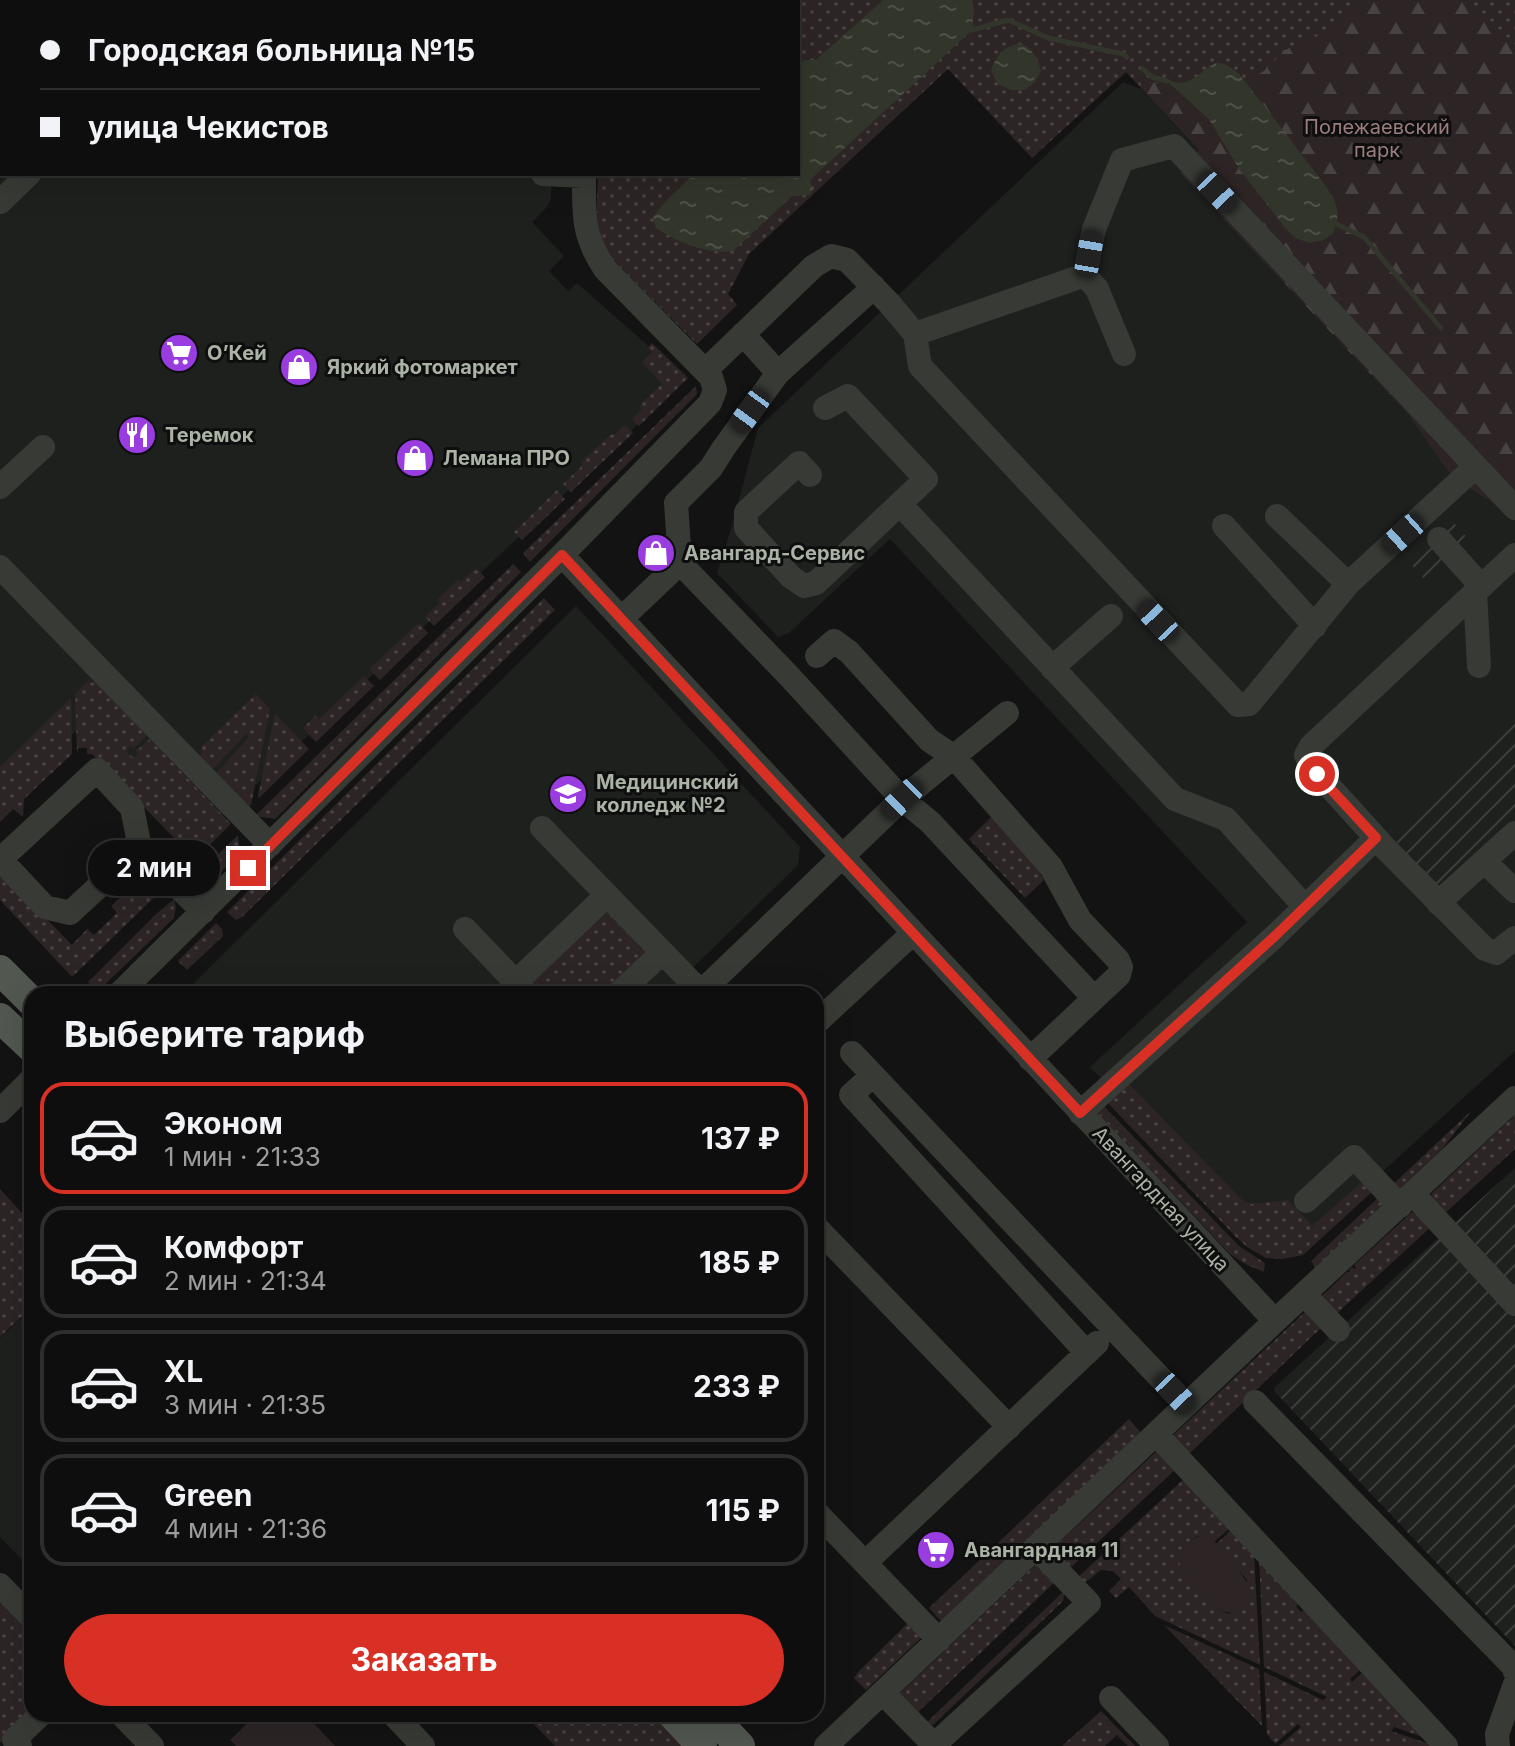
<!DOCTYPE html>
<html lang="ru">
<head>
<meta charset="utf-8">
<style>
  body { margin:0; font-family:Inter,sans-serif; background:#1c1c1c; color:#f1f3f6; height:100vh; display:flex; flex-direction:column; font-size:30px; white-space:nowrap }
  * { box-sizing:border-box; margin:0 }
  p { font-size:26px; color:#9b9c9e }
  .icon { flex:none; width:44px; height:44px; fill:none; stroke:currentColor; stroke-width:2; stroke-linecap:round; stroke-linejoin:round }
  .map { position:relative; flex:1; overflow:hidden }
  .side { position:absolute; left:24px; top:986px; width:800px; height:736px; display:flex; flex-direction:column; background:#0e0e0e; border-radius:24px; box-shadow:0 8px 32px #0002,0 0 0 2px #2e2e2e }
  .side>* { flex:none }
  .banner { position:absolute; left:0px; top:0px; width:800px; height:176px; box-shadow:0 8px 32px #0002,0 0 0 2px #2e2e2e; display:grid; align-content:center; height:176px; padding:0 40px; background:#0e0e0e }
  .end { position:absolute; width:36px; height:36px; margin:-18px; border:10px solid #d93025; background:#fff; box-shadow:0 0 0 4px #fff }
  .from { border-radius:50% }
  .bubble { position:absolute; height:56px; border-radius:28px; background:#0e0e0e; box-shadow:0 8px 32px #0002,0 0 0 2px #2e2e2e; font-size:26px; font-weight:700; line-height:56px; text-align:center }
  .car { position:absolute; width:24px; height:48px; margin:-24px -12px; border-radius:10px; box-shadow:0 0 6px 2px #0007; background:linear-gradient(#222 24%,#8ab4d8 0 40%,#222 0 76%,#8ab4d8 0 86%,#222 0) }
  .banner b { display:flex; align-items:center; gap:28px; height:76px; font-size:30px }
  .banner b+b { border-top:2px solid #2e2e2e }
  .banner i { width:20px; height:20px; background:#f1f3f6 }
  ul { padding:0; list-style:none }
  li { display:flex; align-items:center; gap:24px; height:112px; margin:0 16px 12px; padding:0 24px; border:4px solid #2e2e2e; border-radius:24px }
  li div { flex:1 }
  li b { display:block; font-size:30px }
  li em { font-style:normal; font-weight:700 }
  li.current { border-color:#d93025 }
  li>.icon { width:72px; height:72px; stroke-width:1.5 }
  h2 { padding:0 40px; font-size:36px; line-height:96px }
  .button { display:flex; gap:16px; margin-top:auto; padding:16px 40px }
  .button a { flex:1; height:92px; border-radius:48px; background:#d93025; color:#fff; font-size:32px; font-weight:700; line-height:92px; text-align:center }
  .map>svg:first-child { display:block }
</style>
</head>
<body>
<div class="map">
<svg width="1515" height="1746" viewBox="0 0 1515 1746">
  <defs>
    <pattern id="industrial-furrows" width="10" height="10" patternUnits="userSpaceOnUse" patternTransform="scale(2)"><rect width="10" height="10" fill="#1e201e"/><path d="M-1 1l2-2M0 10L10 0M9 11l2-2" fill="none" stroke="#3c3e3c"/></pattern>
    <pattern id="grass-dots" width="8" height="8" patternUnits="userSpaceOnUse" patternTransform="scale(2)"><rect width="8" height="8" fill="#2d2525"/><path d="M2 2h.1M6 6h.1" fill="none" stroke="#494242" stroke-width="1.8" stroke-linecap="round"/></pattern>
    <pattern id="forest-firs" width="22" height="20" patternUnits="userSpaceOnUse" patternTransform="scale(2)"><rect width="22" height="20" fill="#2d2525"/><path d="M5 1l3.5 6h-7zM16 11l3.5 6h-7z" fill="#494242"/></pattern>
    <pattern id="water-ripples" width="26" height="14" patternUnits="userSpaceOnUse" patternTransform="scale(2)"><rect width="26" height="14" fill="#32362a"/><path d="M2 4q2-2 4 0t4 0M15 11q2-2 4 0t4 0" fill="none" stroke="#4d5146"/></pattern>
  </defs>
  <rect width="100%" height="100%" fill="#121312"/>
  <path fill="#1e201e" d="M 1123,82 L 1141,89 L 1503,474 L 1515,463 L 1515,1051 L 1301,1246 L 1262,1249 L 1090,1067 L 1247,922 L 890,539 L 789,633 L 778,637 L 717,573 L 731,529 L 758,428 Z
    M 7,174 L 551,174 L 551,199 L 547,207 L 532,222 L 564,256 L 549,271 L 568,291 L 577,283 L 686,379 L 204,834 L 91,718 L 0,799 L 0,180 Z
    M 576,606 L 800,847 L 798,865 L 666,994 L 205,994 L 194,983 Z
    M 32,1308 L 32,1570 L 0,1537 L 0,1338 Z"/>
  <path fill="url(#industrial-furrows)" d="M 1452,521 L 1473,544 L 1429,584 L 1408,561 Z
    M 1515,717 L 1515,817 L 1440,888 L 1388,833 Z
    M 1515,1168 L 1515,1646 L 1274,1391 L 1275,1387 Z"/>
  <path fill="url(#grass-dots)" d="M 0,0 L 1515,0 L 1515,475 L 1244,198 L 1126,72 L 1032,158 L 948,69 L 749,254 L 728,294 L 737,305 L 697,344 L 613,260 C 593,228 597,210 598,174 L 798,174 L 798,2 L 2,2 L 2,125 L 0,127 Z
    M 652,343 L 688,378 L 639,426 L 632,419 L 642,409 L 639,406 L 662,384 L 642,362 L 652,352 L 648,347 Z
    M 696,386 L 697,394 L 530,562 L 523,553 Z
    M 625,425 L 633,433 L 571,492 L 563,484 L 581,467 L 582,461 L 610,435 L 616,434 Z
    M 557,490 L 565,499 L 522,540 L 514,532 Z
    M 513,564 L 521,572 L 275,819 L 255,816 Z
    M 476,568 L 485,577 L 434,626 L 425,617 L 440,602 L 438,599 L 458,580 L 461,582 Z
    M 544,598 L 555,610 L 242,917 L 236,920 L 227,912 Z
    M 419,623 L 428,633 L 380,680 L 369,669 Z
    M 364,676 L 374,686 L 316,742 L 303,728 L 315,716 L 319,719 Z
    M 89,680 L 92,683 L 95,681 L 147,735 L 134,748 L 130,746 L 126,752 L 134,758 L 138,754 L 136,751 L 150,739 L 231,824 L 178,876 C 168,861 168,857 178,842 L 92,754 L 87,754 L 87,748 L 78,748 L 77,754 L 75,694 Z
    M 256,694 L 270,709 L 251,805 L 246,809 L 214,776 L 249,737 L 246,734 L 210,772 C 203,763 197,757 203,745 Z
    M 71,698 L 72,754 L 24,799 L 23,817 L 13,809 L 0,822 L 0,767 Z
    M 275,714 L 309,749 L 259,798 L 258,796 Z
    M 992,816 L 1033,860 L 1044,880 L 1025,898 L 969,839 Z
    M 238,835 L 240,853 L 205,888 L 194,888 L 186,885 Z
    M 0,871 L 72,945 L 87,929 L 94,935 L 117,913 L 111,906 L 137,883 L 150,881 L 163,889 L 72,977 L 0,900 Z
    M 174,899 L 176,907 L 174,918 L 96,993 L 88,982 L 156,914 Z
    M 603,908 L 650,946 L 613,994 L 541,994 L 532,983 Z
    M 216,923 L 222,929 L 223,936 L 187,970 L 178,961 Z
    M 1124,1079 L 1244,1202 L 1252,1204 L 1288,1200 L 1312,1226 L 1361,1183 L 1363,1182 L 1373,1191 L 1303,1255 L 1282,1259 L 1266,1258 L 1247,1247 L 1237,1238 L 1103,1098 Z
    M 1099,1101 L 1239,1246 L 1265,1263 L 1264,1272 L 1247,1265 L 1230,1254 L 1094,1109 Z
    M 1472,1110 L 1443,1148 L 1396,1192 L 1390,1187 Z
    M 1515,1115 L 1515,1149 L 1442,1216 L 1431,1194 Z
    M 0,1189 L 32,1224 L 32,1307 L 0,1337 Z
    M 1380,1196 L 1385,1202 L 1315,1268 L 1311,1261 Z
    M 1412,1212 L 1433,1225 L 1334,1316 L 1329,1312 L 1322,1296 L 1347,1272 L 1350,1272 L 1349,1270 L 1352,1267 L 1354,1269 L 1356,1268 L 1354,1265 Z
    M 1305,1312 L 1323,1326 L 1187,1456 L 1170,1438 Z
    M 1129,1419 L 1141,1433 L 941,1621 L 929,1608 Z
    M 1159,1449 L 1177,1468 L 1068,1570 L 1056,1558 L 1053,1548 Z
    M 1185,1478 L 1231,1527 L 1214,1542 C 1207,1535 1203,1535 1195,1537 L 1180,1566 L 1221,1611 L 1229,1614 L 1237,1610 L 1247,1580 L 1216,1544 L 1233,1529 L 1254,1553 L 1260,1665 L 1155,1616 L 1129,1587 L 1116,1598 L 1109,1591 L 1121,1579 L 1113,1571 L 1101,1570 L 1086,1582 L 1076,1579 Z
    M 1259,1557 L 1300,1601 L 1296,1606 L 1301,1612 L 1306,1608 L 1363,1667 L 1350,1679 L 1352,1682 L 1365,1670 L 1434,1741 L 1394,1727 L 1391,1731 L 1436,1746 L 1279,1746 L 1301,1727 L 1298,1724 L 1275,1744 L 1267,1734 L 1264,1672 L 1323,1700 L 1327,1697 L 1264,1667 Z
    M 1035,1565 L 1042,1567 L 1056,1581 L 914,1716 L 896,1697 Z
    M 1065,1590 L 1063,1601 L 933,1725 L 925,1724 Z
    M 0,1594 L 32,1628 L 32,1713 L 0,1743 Z
    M 908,1623 L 921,1638 L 866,1690 L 854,1678 L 859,1671 Z
    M 1164,1625 L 1259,1669 L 1262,1726 Z
    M 1101,1711 L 1135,1746 L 1128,1746 L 1117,1735 L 1105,1746 L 1062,1746 Z
    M 524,1714 L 658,1714 L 688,1746 L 555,1746 Z"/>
  <path fill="url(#forest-firs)" d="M 1359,0 L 1469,0 L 1515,45 L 1515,517 L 1452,477 L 1409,415 L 1180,173 L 1199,150 L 1142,89 L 1138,73 L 1160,85 L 1167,81 L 1209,119 L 1240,170 L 1286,229 L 1333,234 L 1339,213 L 1335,200 L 1246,82 L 1264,71 L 1285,50 L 1338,27 L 1356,7 Z"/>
  <path fill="#2d2525" d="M 1203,1535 C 1205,1536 1207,1536 1209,1537 C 1218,1542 1254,1586 1251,1595 C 1249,1602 1239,1609 1233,1613 L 1221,1611 L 1180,1566 C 1175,1551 1189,1539 1203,1535 Z
    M 257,1714 L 305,1714 L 335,1746 L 236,1746 L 230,1740 Z"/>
  <path fill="url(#water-ripples)" d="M 883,0 L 972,0 L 974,9 L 972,30 L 810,180 L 813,189 L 810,195 L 792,196 L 733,251 C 709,255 677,242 656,228 L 653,217 L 666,201 L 694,174 L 798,174 L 798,63 L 805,60 L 816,60 Z
    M 1021,43 C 1033,50 1038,58 1041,71 L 1034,83 L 1025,90 L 1011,90 L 998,84 L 991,71 C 998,53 1002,48 1021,43 Z
    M 1215,63 C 1226,62 1232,68 1240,75 L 1325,185 C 1338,205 1341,211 1333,234 L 1323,240 L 1309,243 L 1296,238 L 1286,229 L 1240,170 L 1209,119 L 1167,81 L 1169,80 C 1187,90 1200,72 1215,63 Z"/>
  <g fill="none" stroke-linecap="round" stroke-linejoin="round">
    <path stroke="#32362a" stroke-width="5" d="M 972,30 L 1008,20 L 1048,38 L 1123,54 L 1127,57
      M 1143,69 L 1152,77 L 1167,81
      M 1336,224 L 1364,237 L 1441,328"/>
    <path stroke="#373a35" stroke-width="24" d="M 0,149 L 2,147
      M 543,174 L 584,176
      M 0,202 L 29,174
      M 1085,275 L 1097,289 L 1124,354
      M 743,334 L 778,373
      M 915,334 L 1085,275 L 1094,229 L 1122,160 L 1174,146 L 1515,508
      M 706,370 L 814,266 L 831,256 L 847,260 L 889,303 L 915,334 L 920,366 L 1238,705 L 1249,704 L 1348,584 L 1475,467
      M 810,475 L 799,463 L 746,512 L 746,528 L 791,577 L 804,586 L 816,583 L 926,479 L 848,396 L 825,408
      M 0,487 L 43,447
      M 900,504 L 1175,799 L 1226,819 L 1305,907
      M 1277,516 L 1348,584
      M 1224,526 L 1315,626
      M 1439,539 L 1481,586
      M 562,555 L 1275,1321
      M 1515,555 L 1311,746 L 1306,755 L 1312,767 L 1386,849 L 1485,949 L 1496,953 L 1515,938
      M 680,563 L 676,503 L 711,468 L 723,449 L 778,373 L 874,287
      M 0,567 L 270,845
      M 1475,592 L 1479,666
      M 621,619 L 680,563 L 789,676 L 902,799 L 930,822 L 1094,998
      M 817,656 L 834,641 L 849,652 L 929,740 L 954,757 L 1051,867 L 1080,920 L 1118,960 L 1121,967 L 1119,975 L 1030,1059
      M 1052,668 L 1111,616
      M 542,828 L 701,992
      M 0,859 L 45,907 L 70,913 L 140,848
      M 1,859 L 97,770 L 132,808 L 140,848 L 203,912
      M 1485,862 L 1515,891
      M 1438,903 L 1515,833
      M 465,929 L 525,992
      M 516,982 L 607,895
      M 119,994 L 562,555 L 710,403 L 715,390 L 711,377 L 605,269 C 582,235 584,213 584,174
      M 618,994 L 662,953
      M 699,994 L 902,799 L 1007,713
      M 816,1023 L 913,933
      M 852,1053 L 1186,1405
      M 873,1075 L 851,1095 L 1087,1353
      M 0,1111 L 32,1079
      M 1080,1113 L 1275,936 L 1376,838
      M 1413,1194 L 1515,1304
      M 1306,1201 L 1354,1157 L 1400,1206
      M 816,1227 L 1009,1427
      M 1305,1295 L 1338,1330
      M 1255,1402 L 1513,1666 L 1515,1672
      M 1156,1434 L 1446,1746
      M 816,1512 L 939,1640
      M 865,1563 L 1097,1343
      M 0,1585 L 32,1618
      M 883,1693 L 934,1745 L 1089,1603 L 1036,1548
      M 1111,1698 L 1157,1746
      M 121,1714 L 152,1746
      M 393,1714 L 423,1746
      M 20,1746 L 14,1740 L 41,1714
      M 826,1746 L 1275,1321 L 1515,1098
      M 1498,1746 L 1497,1734 L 1515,1684"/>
    <path stroke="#525750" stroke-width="30" d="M 0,970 L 32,1002
      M 0,1018 L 32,1048
      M 672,1714 L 702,1746
      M 710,1714 L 740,1746"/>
  </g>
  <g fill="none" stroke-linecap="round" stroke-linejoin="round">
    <path stroke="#d93025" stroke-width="10" d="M 248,868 L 562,555 L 1080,1113 L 1275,936 L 1376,838 L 1317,774"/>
  </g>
  <defs>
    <symbol id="supermarket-disc" viewBox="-11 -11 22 22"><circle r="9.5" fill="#9a3de0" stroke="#0d0e0d"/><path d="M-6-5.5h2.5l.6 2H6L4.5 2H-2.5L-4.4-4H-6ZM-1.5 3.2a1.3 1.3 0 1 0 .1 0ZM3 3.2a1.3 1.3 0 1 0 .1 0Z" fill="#fff"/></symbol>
    <symbol id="shop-disc" viewBox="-11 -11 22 22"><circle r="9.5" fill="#9a3de0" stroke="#0d0e0d"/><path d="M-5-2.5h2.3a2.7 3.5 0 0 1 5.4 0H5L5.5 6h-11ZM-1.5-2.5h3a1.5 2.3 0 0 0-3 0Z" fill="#fff"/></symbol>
    <symbol id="restaurant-disc" viewBox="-11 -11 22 22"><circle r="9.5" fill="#9a3de0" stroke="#0d0e0d"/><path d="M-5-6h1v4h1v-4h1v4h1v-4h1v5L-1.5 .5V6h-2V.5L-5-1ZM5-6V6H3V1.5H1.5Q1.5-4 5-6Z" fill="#fff"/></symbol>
    <symbol id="university-disc" viewBox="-11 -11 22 22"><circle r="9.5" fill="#9a3de0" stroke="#0d0e0d"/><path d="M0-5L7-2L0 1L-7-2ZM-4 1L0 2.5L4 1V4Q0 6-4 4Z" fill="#fff"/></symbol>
  </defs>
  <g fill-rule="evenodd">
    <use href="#supermarket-disc" x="157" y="331" width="44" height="44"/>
    <use href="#shop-disc" x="277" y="345" width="44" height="44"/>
    <use href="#restaurant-disc" x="115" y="413" width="44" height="44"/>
    <use href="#shop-disc" x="393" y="436" width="44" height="44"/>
    <use href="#shop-disc" x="634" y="531" width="44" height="44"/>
    <use href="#university-disc" x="546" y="772" width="44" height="44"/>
    <use href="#supermarket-disc" x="914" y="1528" width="44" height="44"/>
  </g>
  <g text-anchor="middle" stroke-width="6" stroke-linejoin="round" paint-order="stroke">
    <g font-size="20" fill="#9c7d7e" stroke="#0d0e0d">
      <text x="1377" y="134">Полежаевский<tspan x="1377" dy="23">парк</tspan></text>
    </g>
    <g font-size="20" font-weight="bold" fill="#aab3a5" stroke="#0d0e0d" text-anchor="start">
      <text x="207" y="360">О’Кей</text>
      <text x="327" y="374">Яркий фотомаркет</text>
      <text x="165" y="442">Теремок</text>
      <text x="443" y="465">Лемана ПРО</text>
      <text x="684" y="560">Авангард-Сервис</text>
      <text x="596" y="789">Медицинский<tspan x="596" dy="23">колледж №2</tspan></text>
      <text x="964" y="1557">Авангардная 11</text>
    </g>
    <g font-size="20" fill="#aab3a5" stroke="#0d0e0d">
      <text transform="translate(1161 1199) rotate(47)" y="7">Авангардная улица</text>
    </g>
  </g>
</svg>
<i class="end from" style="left:1317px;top:774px"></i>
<i class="end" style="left:248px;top:868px"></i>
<div class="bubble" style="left:88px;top:840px;width:132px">2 мин</div>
<i class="car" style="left:1217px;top:192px;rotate:137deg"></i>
<i class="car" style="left:1089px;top:254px;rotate:10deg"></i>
<i class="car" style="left:750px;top:411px;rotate:216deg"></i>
<i class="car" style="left:1403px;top:534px;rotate:228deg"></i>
<i class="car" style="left:1158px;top:621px;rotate:317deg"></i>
<i class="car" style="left:902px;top:799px;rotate:226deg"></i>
<i class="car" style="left:1175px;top:1393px;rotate:137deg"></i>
<div class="banner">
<b><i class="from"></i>Городская больница №15</b>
<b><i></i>улица Чекистов</b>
</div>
<section class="side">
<h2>Выберите тариф</h2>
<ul>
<li class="current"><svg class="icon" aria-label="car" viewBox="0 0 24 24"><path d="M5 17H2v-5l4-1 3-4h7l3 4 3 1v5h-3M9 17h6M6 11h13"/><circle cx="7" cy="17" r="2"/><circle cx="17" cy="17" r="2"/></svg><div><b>Эконом</b><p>1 мин · 21:33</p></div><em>137 ₽</em></li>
<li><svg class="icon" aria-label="car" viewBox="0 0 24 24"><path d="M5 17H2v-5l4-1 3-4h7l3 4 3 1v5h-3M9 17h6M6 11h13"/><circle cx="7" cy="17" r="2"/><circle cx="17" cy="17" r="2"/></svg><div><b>Комфорт</b><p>2 мин · 21:34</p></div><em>185 ₽</em></li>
<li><svg class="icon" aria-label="car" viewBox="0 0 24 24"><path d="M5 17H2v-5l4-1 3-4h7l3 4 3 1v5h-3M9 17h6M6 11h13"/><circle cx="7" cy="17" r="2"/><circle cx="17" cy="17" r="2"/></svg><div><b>XL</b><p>3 мин · 21:35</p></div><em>233 ₽</em></li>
<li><svg class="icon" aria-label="car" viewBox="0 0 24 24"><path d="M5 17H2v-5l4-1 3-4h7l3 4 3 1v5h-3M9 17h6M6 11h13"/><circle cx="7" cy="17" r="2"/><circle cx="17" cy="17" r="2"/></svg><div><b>Green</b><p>4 мин · 21:36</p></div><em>115 ₽</em></li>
</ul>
<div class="button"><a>Заказать</a></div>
</section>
</div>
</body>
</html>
